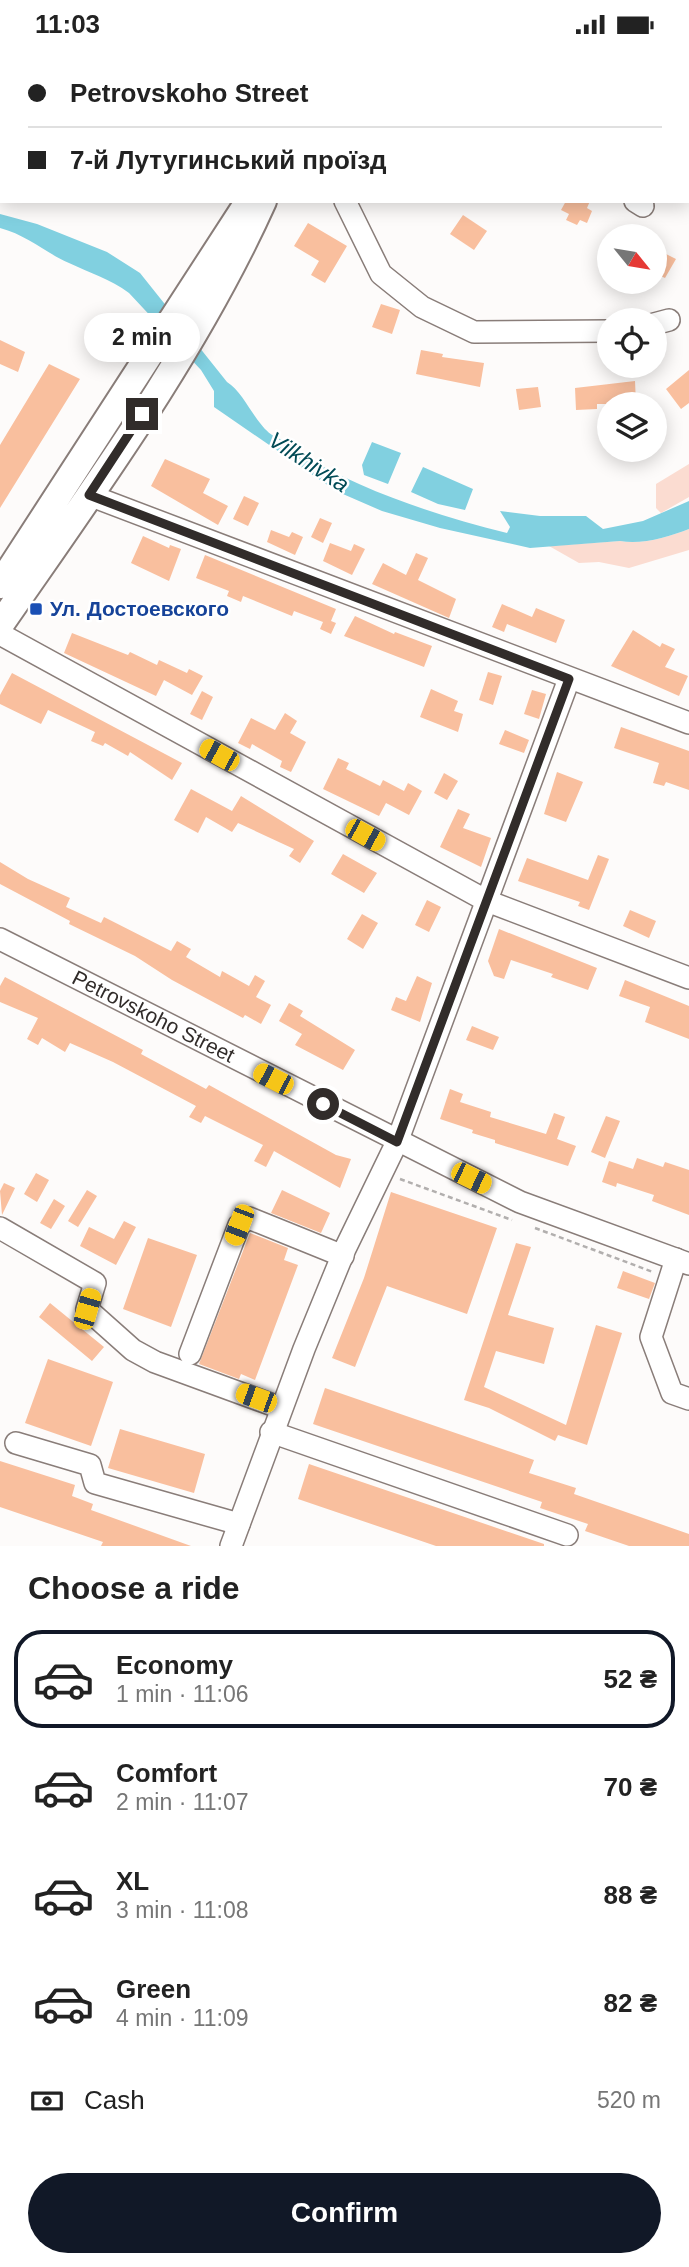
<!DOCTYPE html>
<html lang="en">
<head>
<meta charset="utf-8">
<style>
  body { margin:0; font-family:Helvetica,sans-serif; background:#f2f2f2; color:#222; height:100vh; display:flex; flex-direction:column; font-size:26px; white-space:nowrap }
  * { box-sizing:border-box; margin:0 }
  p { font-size:23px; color:#767676 }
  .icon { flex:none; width:38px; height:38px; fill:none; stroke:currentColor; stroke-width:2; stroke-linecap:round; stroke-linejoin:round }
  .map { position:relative; height:1497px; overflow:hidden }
  .sheet { display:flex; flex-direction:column; background:#fff; flex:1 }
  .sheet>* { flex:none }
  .banner { position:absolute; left:0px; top:0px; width:690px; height:154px; box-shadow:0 4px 18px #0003; display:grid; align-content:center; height:154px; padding:0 28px; background:#fff }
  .needle { width:46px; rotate:120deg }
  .buttons { position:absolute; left:597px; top:175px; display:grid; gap:14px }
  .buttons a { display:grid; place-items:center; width:70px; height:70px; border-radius:50%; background:#fff; box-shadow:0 4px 18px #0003; font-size:35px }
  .end { position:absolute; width:32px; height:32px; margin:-16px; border:9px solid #312c2a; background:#fff; box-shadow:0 0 0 4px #fff }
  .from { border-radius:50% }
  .bubble { position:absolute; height:49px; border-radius:24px; background:#fff; box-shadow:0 4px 18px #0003; font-size:23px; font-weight:600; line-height:49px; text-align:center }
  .car { position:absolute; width:21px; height:42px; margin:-21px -10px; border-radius:9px; box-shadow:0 0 5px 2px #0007; background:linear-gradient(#f5c518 24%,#345 0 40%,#f5c518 0 76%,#345 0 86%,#f5c518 0) }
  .banner b { display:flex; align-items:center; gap:24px; height:66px; font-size:26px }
  .banner b+b { border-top:2px solid #e0e0e0 }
  .banner i { width:18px; height:18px; background:#222 }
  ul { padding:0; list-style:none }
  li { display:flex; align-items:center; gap:21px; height:98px; margin:0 14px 10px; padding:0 14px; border:4px solid transparent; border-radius:28px }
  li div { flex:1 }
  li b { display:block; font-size:26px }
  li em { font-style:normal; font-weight:600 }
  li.on { border-color:#111827 }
  li>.icon { width:63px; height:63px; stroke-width:1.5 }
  h2 { padding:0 28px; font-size:32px; line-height:84px }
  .pay { display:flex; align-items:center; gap:18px; height:77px; padding:0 28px; font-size:26px }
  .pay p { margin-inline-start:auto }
  .primary-button { display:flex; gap:14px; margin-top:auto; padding:14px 28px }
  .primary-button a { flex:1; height:80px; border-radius:42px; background:#111827; color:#fff; font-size:28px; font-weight:600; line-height:80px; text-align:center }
  .status { display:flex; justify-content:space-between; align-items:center; height:49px; padding:0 35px; background:#fff; direction:ltr }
  .status svg { height:19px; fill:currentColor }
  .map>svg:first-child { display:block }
</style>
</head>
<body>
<div class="status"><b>11:03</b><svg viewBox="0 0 49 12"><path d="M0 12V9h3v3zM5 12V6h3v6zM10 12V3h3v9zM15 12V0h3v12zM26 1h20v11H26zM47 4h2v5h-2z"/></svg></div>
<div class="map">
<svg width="689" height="1497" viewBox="0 0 689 1497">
  <rect width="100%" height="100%" fill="#fdfbfa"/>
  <path fill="#fbdcd1" d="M 689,415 L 689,448 L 661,464 L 656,459 L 656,435 Z
    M 689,480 L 689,501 L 629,519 L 599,513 L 579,514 L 549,497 L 620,492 C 642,496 668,488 689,480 Z"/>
  <path fill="#81d0e0" d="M 0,165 L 37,175 L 107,203 L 140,224 L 227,333 C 249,346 260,394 290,391 L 295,396 L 295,402 C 360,441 434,466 507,484 L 510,478 L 500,462 L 540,467 L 586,467 L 603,480 L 643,472 L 689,452 L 689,480 C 668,488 642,496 620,492 L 530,499 L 440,479 L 382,462 L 336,442 L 214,358 L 214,342 L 201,321 L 129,244 C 110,230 90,224 69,214 C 44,203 27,186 0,179 Z
    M 372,393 L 401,404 L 388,435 L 364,426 L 362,416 Z
    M 423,418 L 473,440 L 465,461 L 438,455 L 411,443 Z"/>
  <path fill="#f9bf9e" d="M 566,152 L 590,152 L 587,159 L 592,162 L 587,174 L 580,171 L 577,176 L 566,171 L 569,165 L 561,161 Z
    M 463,166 L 487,182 L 474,201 L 450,185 Z
    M 308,174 L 347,197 L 325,234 L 311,226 L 319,212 L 294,197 Z
    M 654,199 L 676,210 L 665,229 L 654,224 Z
    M 381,255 L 400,261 L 392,285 L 372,278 Z
    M 0,291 L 25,303 L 18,323 L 0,315 Z
    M 421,301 L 443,305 L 442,308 L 484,314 L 480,338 L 416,325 Z
    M 49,315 L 80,330 L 0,459 L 0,396 Z
    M 689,321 L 689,354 L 681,360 L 666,340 Z
    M 635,332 L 636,355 L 597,355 L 597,360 L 576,361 L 575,339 Z
    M 538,338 L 541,358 L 519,361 L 516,340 Z
    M 165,410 L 210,430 L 203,444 L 228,457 L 218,476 L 151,437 Z
    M 244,447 L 259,454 L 248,477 L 233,470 Z
    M 320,469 L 332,474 L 323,494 L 311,488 Z
    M 271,481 L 289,488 L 292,483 L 303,488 L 295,506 L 267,493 Z
    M 143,487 L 169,499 L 170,496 L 181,500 L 169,532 L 131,514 Z
    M 330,494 L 351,502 L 354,495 L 365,500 L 352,526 L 323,512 Z
    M 416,504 L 428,509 L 418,531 L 456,550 L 449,569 L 372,535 L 383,514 L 406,526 Z
    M 205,506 L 336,560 L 331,572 L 336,574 L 331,585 L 320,580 L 323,573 L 294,562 L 292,567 L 243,547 L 241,553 L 227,547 L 229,542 L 196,529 Z
    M 502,555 L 532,568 L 536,559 L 565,571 L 556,594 L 507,575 L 504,583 L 492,578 Z
    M 355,567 L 394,585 L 395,583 L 432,597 L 424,618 L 344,587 Z
    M 633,581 L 660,598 L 662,594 L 675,600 L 665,618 L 688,627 L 679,647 L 611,617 Z
    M 72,584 L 128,606 L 130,603 L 157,616 L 159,611 L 187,624 L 189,620 L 203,627 L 192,646 L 164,631 L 156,647 L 64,604 Z
    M 488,623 L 502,627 L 493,656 L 479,651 Z
    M 12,624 L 182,714 L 172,731 L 130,703 L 128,707 L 105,694 L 103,697 L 91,692 L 95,683 L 48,661 L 41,675 L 0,655 L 0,646 Z
    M 431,640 L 458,652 L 454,662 L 463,665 L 458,683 L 420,668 Z
    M 532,641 L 546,645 L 539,670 L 524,665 Z
    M 202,642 L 213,648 L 202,671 L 190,665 Z
    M 285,664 L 297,672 L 290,684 L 306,693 L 291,723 L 280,718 L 282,712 L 252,695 L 250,700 L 238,694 L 251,669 L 275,681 Z
    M 621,678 L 689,702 L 689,741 L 666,733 L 664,737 L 653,734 L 659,714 L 614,699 Z
    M 505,681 L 529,691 L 524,704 L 499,695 Z
    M 338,709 L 349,714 L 346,720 L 380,737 L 383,731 L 404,742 L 408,734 L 422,742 L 409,766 L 386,754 L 379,767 L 323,740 Z
    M 557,723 L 583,733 L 566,773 L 544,765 Z
    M 444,724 L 458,732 L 447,751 L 434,744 Z
    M 191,740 L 232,762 L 241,747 L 314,792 L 300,814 L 289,807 L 294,800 L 238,774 L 232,783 L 206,768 L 198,784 L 174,771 Z
    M 458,760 L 470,765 L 463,779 L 491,789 L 481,818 L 440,798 Z
    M 343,805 L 377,824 L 364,844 L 331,825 Z
    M 598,806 L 609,810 L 589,861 L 578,857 L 580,853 L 518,832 L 527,809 L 588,831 Z
    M 0,813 L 28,830 L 70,849 L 66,858 L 101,874 L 104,868 L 171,902 L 177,892 L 191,900 L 186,908 L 220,928 L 222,922 L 249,937 L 255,926 L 265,932 L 256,948 L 271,956 L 261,975 L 245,966 L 243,969 L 172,931 L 135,907 L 69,875 L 70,872 L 0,835 Z
    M 427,851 L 441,858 L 429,883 L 415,876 Z
    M 630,861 L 656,872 L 649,889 L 623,877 Z
    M 362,865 L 378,874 L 363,900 L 347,890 Z
    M 499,880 L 597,919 L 588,941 L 551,928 L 553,925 L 511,911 L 504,930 L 494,927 L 488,912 Z
    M 417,927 L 432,934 L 420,973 L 391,961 L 396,948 L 406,952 Z
    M 5,928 L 143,1001 L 141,1005 L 206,1040 L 209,1036 L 336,1106 L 351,1110 L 340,1139 L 274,1102 L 266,1118 L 254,1112 L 263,1096 L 205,1067 L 201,1074 L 189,1068 L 196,1057 L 113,1013 L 70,994 L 65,1003 L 42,989 L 38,996 L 27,990 L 38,969 L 0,953 L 0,937 Z
    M 625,931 L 689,957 L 689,990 L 645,973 L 650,958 L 619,947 Z
    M 289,954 L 303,962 L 300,967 L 355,1001 L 343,1021 L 295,996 L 302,985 L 279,972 Z
    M 472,977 L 499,988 L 493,1001 L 466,991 Z
    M 450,1040 L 463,1045 L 460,1053 L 491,1063 L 490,1068 L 546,1085 L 554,1064 L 565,1068 L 557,1090 L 576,1097 L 568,1117 L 495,1094 L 495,1091 L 472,1084 L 473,1081 L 440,1070 Z
    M 606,1067 L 620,1072 L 605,1109 L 591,1103 Z
    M 637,1109 L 663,1118 L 665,1113 L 689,1121 L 689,1166 L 652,1152 L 654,1146 L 617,1134 L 616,1138 L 602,1133 L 609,1112 L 633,1120 Z
    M 36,1124 L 49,1131 L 37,1153 L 24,1145 Z
    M 4,1134 L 15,1139 L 2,1166 L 0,1142 Z
    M 87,1141 L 97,1147 L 78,1178 L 68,1172 Z
    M 282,1141 L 330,1164 L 321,1184 L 271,1164 Z
    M 391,1143 L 497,1179 L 467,1265 L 387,1237 L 355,1318 L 332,1309 L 364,1229 Z
    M 54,1150 L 65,1157 L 51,1180 L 40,1174 Z
    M 124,1172 L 136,1178 L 116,1216 L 80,1197 L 89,1178 L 114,1190 Z
    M 250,1184 L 288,1199 L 284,1211 L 298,1216 L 255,1331 L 241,1325 L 239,1330 L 199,1315 Z
    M 148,1189 L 197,1206 L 171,1278 L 123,1260 Z
    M 516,1194 L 531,1198 L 508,1266 L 554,1279 L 544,1315 L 496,1302 L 484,1338 L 566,1376 L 596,1276 L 622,1284 L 587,1396 L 558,1386 L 555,1392 L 489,1359 L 464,1351 Z
    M 623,1222 L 655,1234 L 649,1250 L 617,1239 Z
    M 50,1254 L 104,1298 L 92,1312 L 39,1268 Z
    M 48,1310 L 113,1333 L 91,1397 L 25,1374 Z
    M 325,1339 L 534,1411 L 529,1424 L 576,1439 L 574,1445 L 689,1485 L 689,1497 L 629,1497 L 585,1482 L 588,1475 L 540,1459 L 542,1453 L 313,1375 Z
    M 120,1380 L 205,1405 L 194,1444 L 108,1419 Z
    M 0,1412 L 75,1436 L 72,1447 L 93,1455 L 91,1461 L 191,1497 L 101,1497 L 103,1493 L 0,1458 Z
    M 309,1415 L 544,1495 L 544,1497 L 436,1497 L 298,1450 Z"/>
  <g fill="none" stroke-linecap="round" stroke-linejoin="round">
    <defs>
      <g id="minor">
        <path d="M 223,0 L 226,2"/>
        <path d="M 398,0 L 401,2"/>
        <path d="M 345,152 L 381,225 L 422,258 L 474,283 L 609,282"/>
        <path d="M 635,152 L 643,157"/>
        <path d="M 654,275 L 669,271"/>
        <path d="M 89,446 L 689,674"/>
        <path d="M 0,585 L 487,852 L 689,929"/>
        <path id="s1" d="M 0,890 L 520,1153 L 689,1215"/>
        <path d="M 0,1179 L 95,1234 L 87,1260 L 133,1301 L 155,1313 L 281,1359"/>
        <path d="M 676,1210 L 651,1288 L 672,1344 L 689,1350"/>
        <path d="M 190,1305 L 239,1176 L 249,1169 L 343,1207"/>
        <path d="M 271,1383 L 567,1486"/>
        <path d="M 16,1394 L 90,1416 L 95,1434 L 239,1475"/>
        <path d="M 231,1497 L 304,1300 L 345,1200 L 397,1093 L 569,630"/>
      </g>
      <path id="major" d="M 341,2 L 342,0
        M 0,536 L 249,152
        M 0,576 C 94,440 195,303 263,152"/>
    </defs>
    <use href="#minor" stroke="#897d79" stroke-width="24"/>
    <use href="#major" stroke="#897d79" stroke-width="30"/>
    <path stroke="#b2afae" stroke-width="2.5" stroke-dasharray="5 3.5" stroke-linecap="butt" d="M 400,1130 L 512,1171
      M 535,1179 L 653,1223"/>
    <use href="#minor" stroke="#fff" stroke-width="21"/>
    <use href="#major" stroke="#fff" stroke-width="26"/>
  </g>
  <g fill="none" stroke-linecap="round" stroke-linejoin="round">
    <path stroke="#312c2a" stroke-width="9" d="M 142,365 L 89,446 L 569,630 L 397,1093 L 323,1055"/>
  </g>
  <rect fill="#1a4fb4" stroke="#fff" stroke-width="2.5" x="29" y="553" width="14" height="14" rx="3.5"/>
  <g text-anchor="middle" stroke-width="5" stroke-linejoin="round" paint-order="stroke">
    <g font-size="21" font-weight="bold" fill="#164399" stroke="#fff" text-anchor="start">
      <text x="50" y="567">Ул. Достоевского</text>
    </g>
    <g font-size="21" fill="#312c2a" stroke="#fff">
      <text dy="7" stroke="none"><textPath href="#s1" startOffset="172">Petrovskoho Street</textPath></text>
    </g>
    <g font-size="23" font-style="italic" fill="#004a55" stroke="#fff">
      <text transform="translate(309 413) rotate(33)" y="8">Vilkhivka</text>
    </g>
  </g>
</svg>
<div class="buttons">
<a><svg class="needle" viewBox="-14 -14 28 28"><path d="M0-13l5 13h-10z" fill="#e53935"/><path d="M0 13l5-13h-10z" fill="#767676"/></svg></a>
<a><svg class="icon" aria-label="locate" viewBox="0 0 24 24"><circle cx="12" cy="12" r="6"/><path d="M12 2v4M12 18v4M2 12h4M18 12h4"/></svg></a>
<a><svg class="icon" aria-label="layers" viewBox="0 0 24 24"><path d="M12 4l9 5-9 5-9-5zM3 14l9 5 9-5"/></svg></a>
</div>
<i class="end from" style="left:323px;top:1055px"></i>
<i class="end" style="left:142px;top:365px"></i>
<div class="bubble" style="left:84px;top:264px;width:116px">2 min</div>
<i class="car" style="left:219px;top:706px;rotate:299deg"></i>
<i class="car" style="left:365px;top:786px;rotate:119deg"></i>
<i class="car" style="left:273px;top:1030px;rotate:297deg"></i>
<i class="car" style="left:471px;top:1129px;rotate:116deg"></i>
<i class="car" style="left:239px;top:1176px;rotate:201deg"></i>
<i class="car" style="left:87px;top:1260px;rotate:16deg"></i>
<i class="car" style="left:256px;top:1349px;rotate:290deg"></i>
<div class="banner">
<b><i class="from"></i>Petrovskoho Street</b>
<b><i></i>7-й Лутугинський проїзд</b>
</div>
</div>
<section class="sheet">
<h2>Choose a ride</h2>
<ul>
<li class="on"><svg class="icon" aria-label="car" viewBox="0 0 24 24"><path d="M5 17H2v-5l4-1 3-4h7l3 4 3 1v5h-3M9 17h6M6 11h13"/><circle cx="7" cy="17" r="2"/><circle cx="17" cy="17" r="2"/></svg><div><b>Economy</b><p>1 min · 11:06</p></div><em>52 ₴</em></li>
<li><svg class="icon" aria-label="car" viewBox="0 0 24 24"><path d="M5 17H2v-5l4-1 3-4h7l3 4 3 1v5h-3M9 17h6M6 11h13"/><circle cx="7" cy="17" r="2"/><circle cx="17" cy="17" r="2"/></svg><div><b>Comfort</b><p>2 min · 11:07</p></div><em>70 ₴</em></li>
<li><svg class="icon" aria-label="car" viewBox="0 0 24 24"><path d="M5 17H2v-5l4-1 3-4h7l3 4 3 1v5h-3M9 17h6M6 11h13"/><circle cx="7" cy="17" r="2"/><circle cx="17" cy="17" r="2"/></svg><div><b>XL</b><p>3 min · 11:08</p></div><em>88 ₴</em></li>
<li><svg class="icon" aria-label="car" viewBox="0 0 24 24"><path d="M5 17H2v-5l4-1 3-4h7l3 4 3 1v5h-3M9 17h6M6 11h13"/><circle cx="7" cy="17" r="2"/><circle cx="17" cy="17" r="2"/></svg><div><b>Green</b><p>4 min · 11:09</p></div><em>82 ₴</em></li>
</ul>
<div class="pay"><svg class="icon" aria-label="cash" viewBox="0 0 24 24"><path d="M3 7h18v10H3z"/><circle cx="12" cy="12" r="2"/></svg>Cash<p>520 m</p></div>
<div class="primary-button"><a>Confirm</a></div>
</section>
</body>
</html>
